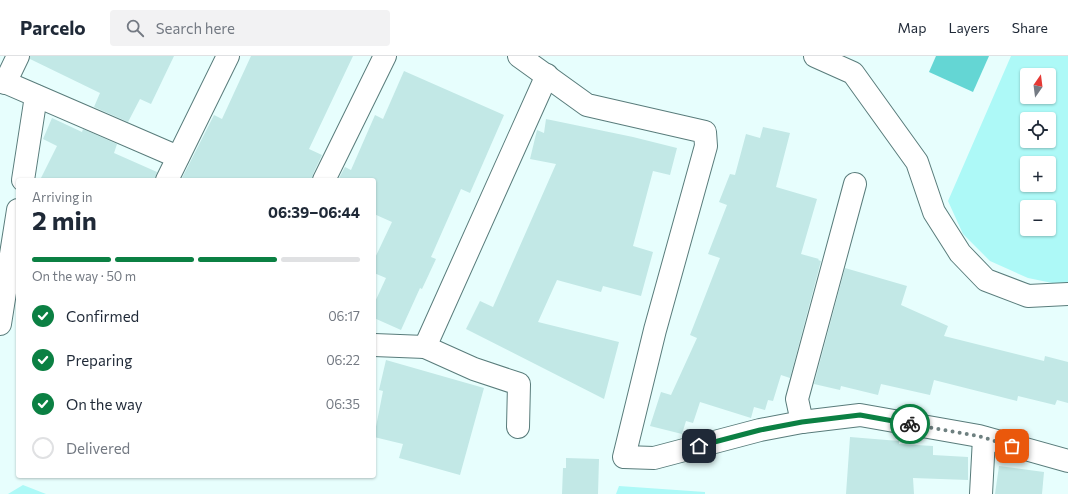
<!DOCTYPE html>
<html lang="en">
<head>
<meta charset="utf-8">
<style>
	body { margin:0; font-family:Commissioner,sans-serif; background:#f2f2f3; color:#1f2937; height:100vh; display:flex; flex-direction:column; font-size:15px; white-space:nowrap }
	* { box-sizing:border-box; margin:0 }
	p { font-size:13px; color:#747a83 }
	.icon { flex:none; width:22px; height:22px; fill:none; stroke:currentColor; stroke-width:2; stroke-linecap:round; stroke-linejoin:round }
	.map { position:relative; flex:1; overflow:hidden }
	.side { position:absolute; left:16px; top:122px; width:360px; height:300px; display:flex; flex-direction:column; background:#fff; border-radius:4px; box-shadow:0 1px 3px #0004 }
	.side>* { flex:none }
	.needle { width:26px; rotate:14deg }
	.controls { position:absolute; left:1020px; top:12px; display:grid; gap:8px }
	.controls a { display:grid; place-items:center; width:36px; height:36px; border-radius:4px; background:#fff; box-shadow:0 1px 3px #0004; font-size:20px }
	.pin { position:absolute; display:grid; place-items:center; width:34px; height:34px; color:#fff; margin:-17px; border-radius:8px; box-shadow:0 2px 6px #0006 }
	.courier { position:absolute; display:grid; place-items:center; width:40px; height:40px; margin:-20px; border:3px solid #0b8043; border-radius:50%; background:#fff; color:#222; box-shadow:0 1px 5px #0007 }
	.head em { font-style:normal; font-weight:700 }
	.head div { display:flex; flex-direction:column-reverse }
	.head { display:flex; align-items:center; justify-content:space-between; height:68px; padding:0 16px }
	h1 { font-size:26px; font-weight:700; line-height:30px }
	.bar { display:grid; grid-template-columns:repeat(4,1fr); gap:6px 4px; align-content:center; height:48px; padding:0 16px }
	.bar i { height:5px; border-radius:3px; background:#e0e1e3 }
	.bar .current { background:#0b8043 }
	.bar p { grid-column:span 4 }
	ol { padding:0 16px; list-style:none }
	li { display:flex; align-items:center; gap:12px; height:44px }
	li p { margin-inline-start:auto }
	li .icon { padding:4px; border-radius:50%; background:#0b8043; color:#fff; stroke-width:4 }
	li:last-child { color:#747a83 }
	li i { width:22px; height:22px; border:2px solid #e0e1e3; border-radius:50% }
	header { display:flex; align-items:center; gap:24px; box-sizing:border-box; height:56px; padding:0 20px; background:#fff; border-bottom:1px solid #e0e1e3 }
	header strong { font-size:19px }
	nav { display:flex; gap:22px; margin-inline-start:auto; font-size:14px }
	.search { width:280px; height:36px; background:#f2f2f3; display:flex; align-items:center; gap:10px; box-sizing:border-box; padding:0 14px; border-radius:4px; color:#747a83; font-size:15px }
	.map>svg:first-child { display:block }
	.green { fill:#adf9f7; fill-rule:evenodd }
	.water { fill:#64d6d4 }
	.building { fill:#c2e8e6 }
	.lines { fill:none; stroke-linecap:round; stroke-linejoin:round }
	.minor-casing { stroke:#597c7b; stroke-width:24 }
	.minor { stroke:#fff; stroke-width:22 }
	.done { stroke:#6e8080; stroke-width:4; stroke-dasharray:0 7.2 }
	.route { stroke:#0b8043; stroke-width:5 }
</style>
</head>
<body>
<header>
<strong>Parcelo</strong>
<div class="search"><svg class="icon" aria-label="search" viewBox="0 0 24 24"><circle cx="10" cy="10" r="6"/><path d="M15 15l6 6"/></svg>Search here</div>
<nav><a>Map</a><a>Layers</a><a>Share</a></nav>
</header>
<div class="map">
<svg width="1068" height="438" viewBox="0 0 1068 438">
	<rect width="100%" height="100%" fill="#e7fefd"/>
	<g class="green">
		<path d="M1011 0H1068V227L1062 229 1028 222 990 205 963 178 948 145ZM1027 19H1049V41H1027ZM1027 63H1049V85H1027ZM1027 107H1049V129H1027ZM1027 151H1049V173H1027Z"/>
		<polygon points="23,429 46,438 8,438"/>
		<polygon points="619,430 705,436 705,438 616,438"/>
	</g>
	<polygon class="water" points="936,0 989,0 973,36 929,16"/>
	<g class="building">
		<polygon points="30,0 174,0 151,48 140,43 128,66 94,51 100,37 30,3"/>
		<polygon points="251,0 353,0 309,93 322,99 313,118 312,124 181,124 214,59 222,63"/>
		<polygon points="404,15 504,59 470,137 461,133 431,201 436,203 422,233 420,232 401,274 374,262 374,248 386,222 374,217 374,204 392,166 374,158 374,124 338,124 345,111 351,114 375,59 383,63"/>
		<polygon points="52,62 82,76 83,73 117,88 114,97 157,116 155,124 40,124 57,90 43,83"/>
		<polygon points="546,63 633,81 677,92 670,119 653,115 633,190 653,196 641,240 603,230 601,236 557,224 538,266 619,286 604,343 466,273 480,245 493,251 556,108 530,103 537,74 544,77"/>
		<polygon points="763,71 790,77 776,131 817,143 801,198 819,203 818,204 821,205 790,322 781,319 773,345 768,344 765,354 754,351 751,362 700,346 693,367 686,365 682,378 650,370 661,336 671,339 697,282 690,279 720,202 708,198 727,149 719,146 730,118 735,119 746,78 760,82"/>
		<polygon points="845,212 907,230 901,249 948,270 944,280 1044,305 1045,300 1068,306 1068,347 1057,344 1055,349 1018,340 1017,345 934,324 930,339 881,328 878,339 841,330 840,334 814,328"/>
		<polygon points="386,304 484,332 460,419 399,402 403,388 374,381 383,335 379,334"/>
		<polygon points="850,381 899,385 899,388 933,390 933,399 968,401 968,424 913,422 914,438 846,438"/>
		<polygon points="566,402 599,403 598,438 562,438 563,412 566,412"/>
		<polygon points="999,410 1044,416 1042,438 995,438"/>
	</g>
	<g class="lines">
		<g class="minor-casing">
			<g id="minor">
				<polyline points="519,0 587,49 705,76 706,90 655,274 624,401 654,402 760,374 802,366 860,359 979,380 1068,405"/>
				<polyline points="815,0 853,17 917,106 934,156 960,197 986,224 1028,240 1068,238"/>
				<polyline points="0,24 178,101"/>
				<polyline points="5,27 18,0"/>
				<polyline points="23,124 36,40"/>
				<polyline points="167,124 228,0"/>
				<polyline points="324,124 385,0"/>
				<polyline points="0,268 18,154"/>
				<polyline points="374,289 425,291 547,19"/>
				<polyline points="425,291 474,313 519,328 518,371"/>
				<polyline points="802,366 797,343 855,128"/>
				<polyline points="981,438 984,382"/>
			</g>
		</g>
		<use href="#minor" class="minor"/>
	</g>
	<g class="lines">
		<polyline class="done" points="910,368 978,380 1012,390"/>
		<polyline class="route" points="699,390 760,374 802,366 860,359 910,368"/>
	</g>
</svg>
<div class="controls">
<a><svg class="needle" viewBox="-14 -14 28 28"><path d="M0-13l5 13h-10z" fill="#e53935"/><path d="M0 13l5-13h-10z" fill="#747a83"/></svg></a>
<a><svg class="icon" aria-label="locate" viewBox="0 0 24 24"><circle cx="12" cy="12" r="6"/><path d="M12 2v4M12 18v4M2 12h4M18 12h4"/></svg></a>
<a>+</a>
<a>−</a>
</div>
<div class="pin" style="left:1012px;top:390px;background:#ea580c"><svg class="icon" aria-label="bag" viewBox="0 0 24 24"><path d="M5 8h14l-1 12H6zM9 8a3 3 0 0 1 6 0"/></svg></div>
<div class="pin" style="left:699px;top:390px;background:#1f2937"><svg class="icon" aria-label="home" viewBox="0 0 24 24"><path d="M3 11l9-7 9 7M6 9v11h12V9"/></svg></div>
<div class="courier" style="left:910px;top:368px"><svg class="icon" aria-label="bike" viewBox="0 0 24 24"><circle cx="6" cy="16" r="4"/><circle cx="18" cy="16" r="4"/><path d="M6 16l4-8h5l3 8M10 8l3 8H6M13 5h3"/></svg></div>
<section class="side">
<div class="head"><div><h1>2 min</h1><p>Arriving in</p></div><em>06:39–06:44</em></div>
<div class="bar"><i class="current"></i><i class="current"></i><i class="current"></i><i></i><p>On the way · 50 m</p></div>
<ol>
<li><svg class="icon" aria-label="check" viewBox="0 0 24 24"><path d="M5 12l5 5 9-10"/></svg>Confirmed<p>06:17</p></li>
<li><svg class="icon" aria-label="check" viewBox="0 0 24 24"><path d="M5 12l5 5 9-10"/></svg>Preparing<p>06:22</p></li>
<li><svg class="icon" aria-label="check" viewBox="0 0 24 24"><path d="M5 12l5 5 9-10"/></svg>On the way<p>06:35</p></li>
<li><i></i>Delivered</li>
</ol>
</section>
</div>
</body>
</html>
